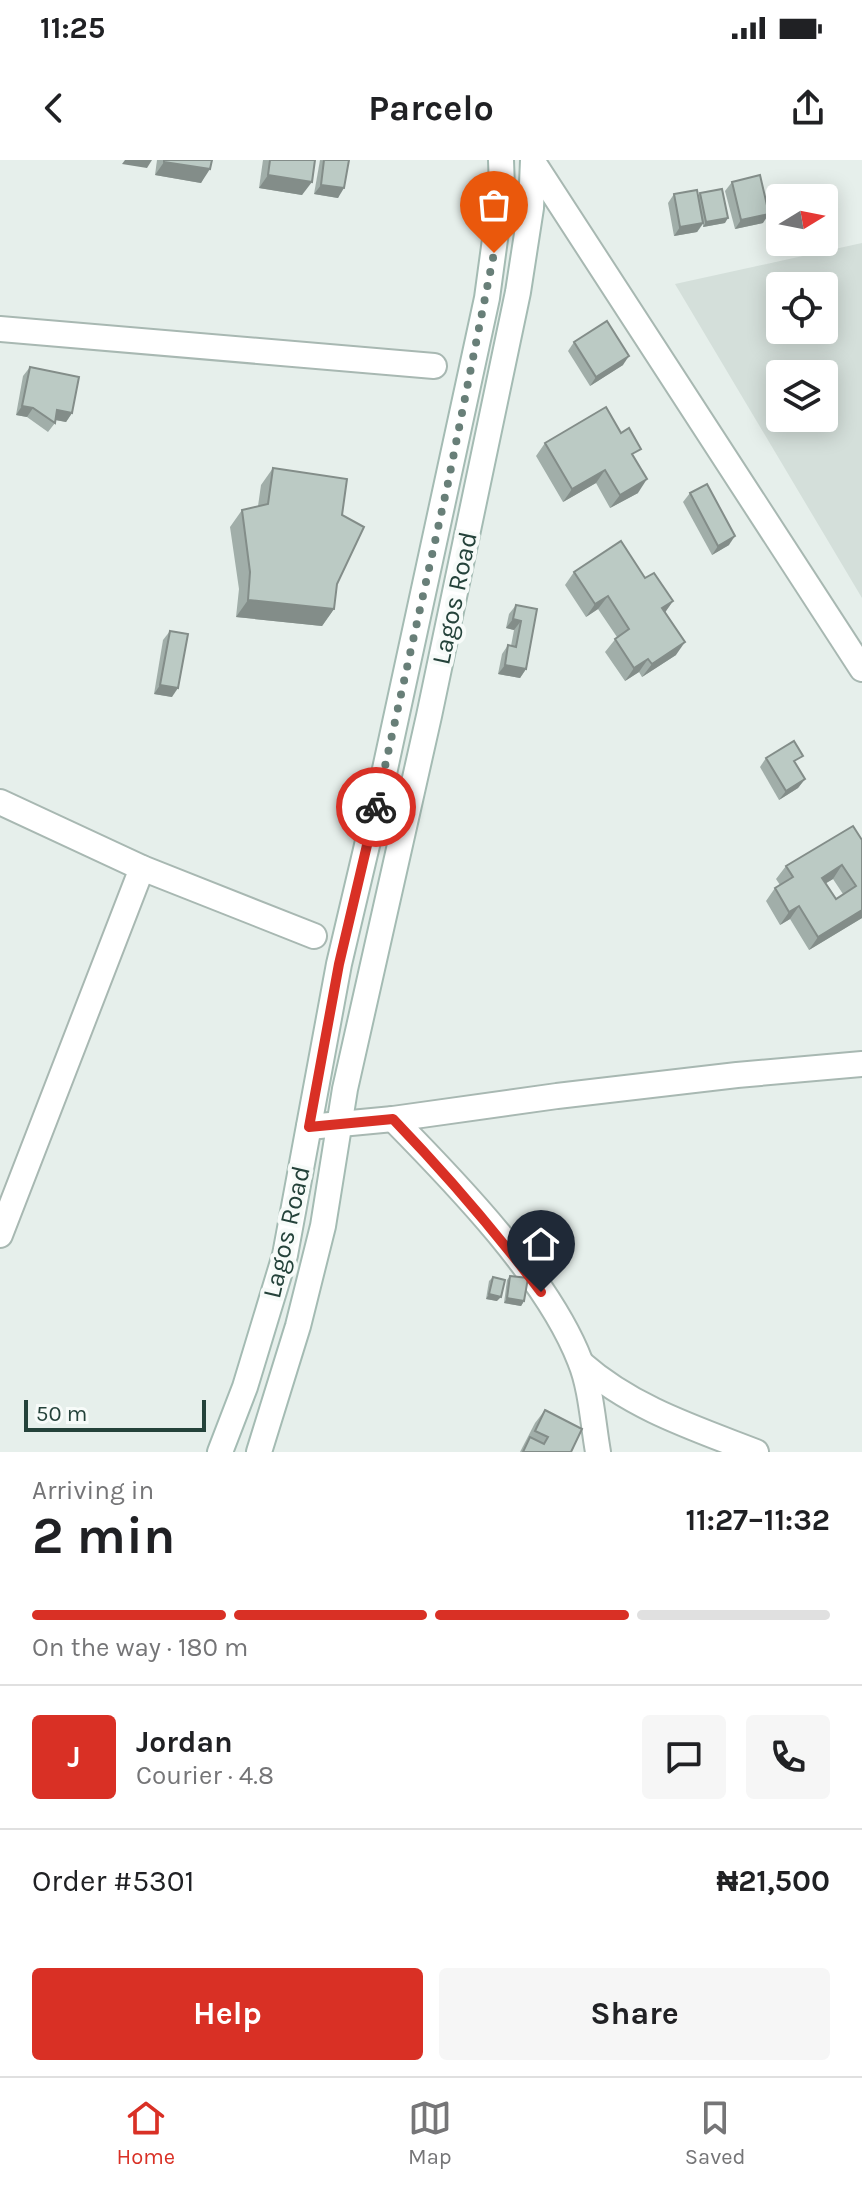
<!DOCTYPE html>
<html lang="en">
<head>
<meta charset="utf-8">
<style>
	body { margin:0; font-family:Karla,sans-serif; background:#f6f6f6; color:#202124; height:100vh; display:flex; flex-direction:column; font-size:30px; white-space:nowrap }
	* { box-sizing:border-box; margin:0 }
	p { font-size:26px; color:#757577 }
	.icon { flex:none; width:44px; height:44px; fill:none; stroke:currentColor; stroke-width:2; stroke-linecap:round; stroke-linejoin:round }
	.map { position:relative; height:1292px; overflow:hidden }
	.panel { display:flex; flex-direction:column; background:#fff; flex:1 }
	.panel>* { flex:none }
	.needle { width:52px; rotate:80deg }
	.fabs { position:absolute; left:766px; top:24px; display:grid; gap:16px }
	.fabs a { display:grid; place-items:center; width:72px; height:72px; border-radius:8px; background:#fff; box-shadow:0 4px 20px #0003; font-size:40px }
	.scale { position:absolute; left:24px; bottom:20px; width:182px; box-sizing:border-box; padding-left:8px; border:4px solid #24423a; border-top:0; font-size:22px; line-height:28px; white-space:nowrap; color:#24423a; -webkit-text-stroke:6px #f7fbf9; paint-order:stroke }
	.pin { position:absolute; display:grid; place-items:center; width:68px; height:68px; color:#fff; margin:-82px -34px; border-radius:50% 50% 50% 0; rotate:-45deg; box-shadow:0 0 8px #0007 }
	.pin .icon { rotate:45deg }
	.courier { position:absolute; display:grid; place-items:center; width:80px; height:80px; margin:-40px; border:6px solid #d93025; border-radius:50%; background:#fff; color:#222; box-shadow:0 2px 10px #0007 }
	.headline em { font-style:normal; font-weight:700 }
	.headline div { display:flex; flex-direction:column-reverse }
	.headline { display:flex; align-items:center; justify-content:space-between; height:136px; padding:0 32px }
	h1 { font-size:52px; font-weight:700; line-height:60px }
	.bar { display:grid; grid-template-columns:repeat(4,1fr); gap:12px 8px; align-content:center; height:96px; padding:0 32px }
	.bar i { height:10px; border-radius:6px; background:#e0e0e0 }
	.bar .on { background:#d93025 }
	.bar p { grid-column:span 4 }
	.line { display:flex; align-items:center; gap:20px; padding:0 32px; border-top:2px solid #e0e0e0 }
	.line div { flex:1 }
	.round { display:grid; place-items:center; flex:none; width:84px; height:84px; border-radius:8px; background:#f6f6f6 }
	.primary-button { display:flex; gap:16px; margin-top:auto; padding:16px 32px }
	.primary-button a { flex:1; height:92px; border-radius:8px; background:#d93025; color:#fff; font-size:32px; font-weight:700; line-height:92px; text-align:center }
	.primary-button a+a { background:#f6f6f6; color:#202124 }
	.status { display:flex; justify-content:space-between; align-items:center; height:56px; padding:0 40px; background:#fff; direction:ltr }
	.status svg { height:22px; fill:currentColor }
	header { display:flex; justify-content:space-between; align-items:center; height:104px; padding:0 32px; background:#fff; font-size:36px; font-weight:700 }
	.tabs { display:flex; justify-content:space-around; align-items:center; height:112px; border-top:2px solid #e0e0e0; background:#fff; font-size:22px; color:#757577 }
	.tabs a { display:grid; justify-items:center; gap:4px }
	.tabs .on { color:#d93025 }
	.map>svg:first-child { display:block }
	.built { fill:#d4dfda; fill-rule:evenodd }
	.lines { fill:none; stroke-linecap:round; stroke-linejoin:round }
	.minor-casing { stroke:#a8b8b2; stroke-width:28 }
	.secondary-casing { stroke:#a4bbb3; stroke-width:28 }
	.minor { stroke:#fff; stroke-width:24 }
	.secondary { stroke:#fff; stroke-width:24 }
	.wall { fill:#a1aea9; fill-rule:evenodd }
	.shaded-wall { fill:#838d89 }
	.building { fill:#bbcac4; stroke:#838d89; stroke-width:2; fill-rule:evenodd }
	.done { stroke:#687f78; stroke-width:8; stroke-dasharray:0 14.4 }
	.route { stroke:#d93025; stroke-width:10 }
	.labels { text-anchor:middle; stroke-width:8; stroke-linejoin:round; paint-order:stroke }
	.street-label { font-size:26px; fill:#24423a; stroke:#f7fbf9 }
</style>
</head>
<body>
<div class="status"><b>11:25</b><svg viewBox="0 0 49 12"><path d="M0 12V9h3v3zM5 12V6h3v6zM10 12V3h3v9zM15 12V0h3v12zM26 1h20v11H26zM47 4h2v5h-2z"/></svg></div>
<header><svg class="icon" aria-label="back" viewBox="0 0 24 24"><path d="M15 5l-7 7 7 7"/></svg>Parcelo<svg class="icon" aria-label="share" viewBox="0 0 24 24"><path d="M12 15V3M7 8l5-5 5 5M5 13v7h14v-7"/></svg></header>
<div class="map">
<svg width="862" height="1292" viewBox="0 0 862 1292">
	<rect width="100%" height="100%" fill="#e6efeb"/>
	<path class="built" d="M862 83V438L675 124ZM780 126H824V170H780ZM780 214H824V258H780Z"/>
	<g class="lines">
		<g class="minor-casing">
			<g id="minor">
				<polyline points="533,2 862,509"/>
				<polyline points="0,169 434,206"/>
				<polyline points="0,642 142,708 314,776"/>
				<path d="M393 959C456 1023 548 1118 580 1201 591 1227 593 1264 598 1292"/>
				<polyline points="309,967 393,959 557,936 737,915 862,904"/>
				<polyline points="0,1075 142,708"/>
				<path d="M582 1204C632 1248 694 1268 756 1292"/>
			</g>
		</g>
		<g class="secondary-casing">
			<g id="secondary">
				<polyline points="220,1292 245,1227 285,1095 339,804 385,609 487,138 502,28 501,0"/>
				<polyline points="259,1292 298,1166 323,1066 345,929 429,556 518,132 531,48 533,0"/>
			</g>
		</g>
		<use href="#minor" class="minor"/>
		<use href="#secondary" class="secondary"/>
	</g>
	<g class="wall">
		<polygon points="157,0 212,0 201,23 155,15"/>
		<polygon points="263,0 315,0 302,35 259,28"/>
		<polygon points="320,0 349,0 338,38 314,34"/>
		<polygon points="732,22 763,63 735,69 725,31"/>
		<polygon points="700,33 725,63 703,67 703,64 697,72 674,76 668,43 674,34 698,36"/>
		<polygon points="574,182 623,205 590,226 568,191"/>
		<polygon points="30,207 72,253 66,262 55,260 55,263 48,272 27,257 16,255 23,216"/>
		<polygon points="545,283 634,298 638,333 610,348 596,323 563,342 536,296"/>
		<polygon points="273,308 342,355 334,449 322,466 236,457 239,429 230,367 242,350 258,346 261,325"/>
		<polygon points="690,333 729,385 712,395 683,342"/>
		<polygon points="574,412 645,418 673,441 665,452 676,495 642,517 639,512 625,521 605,492 617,477 598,449 586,457 565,425"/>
		<polygon points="516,445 537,449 526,509 520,518 498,514 502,494 508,485 511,486 514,470 506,468 509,454"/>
		<polygon points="170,471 172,537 154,534 163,480"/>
		<polygon points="766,598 796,605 805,619 798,628 779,640 760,607"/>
		<path d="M862 680V758L809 790 790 759 780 765 766 741 775 728 780 725 776 719 786 706ZM833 719 843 734 836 739 826 723Z"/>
		<polygon points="510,1116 524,1141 521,1146 504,1143 507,1120"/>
		<polygon points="493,1117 497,1141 486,1139 489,1121"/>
		<polygon points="545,1250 571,1292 520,1292 535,1263"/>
	</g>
	<g class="shaded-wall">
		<polygon points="125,0 152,0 147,8 122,4"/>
		<polygon points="164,2 210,9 201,23 155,15"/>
		<polygon points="268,15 312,22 302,35 259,28"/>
		<polygon points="321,25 344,28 338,38 314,34"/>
		<polygon points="769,54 763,63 735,69 741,60"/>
		<polygon points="728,58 725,63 703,67 706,62"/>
		<polygon points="703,63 697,72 674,76 680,67"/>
		<polygon points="629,196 623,205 590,226 596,217"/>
		<polygon points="22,246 33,248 27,257 16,255"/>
		<polygon points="57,250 72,253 66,262 51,259"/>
		<polygon points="605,310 596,323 563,342 572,329"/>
		<polygon points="647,319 638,333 610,348 620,335"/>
		<polygon points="735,376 729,385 712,395 718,386"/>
		<polygon points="608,436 598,449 586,457 595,444"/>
		<polygon points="248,440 334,449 322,466 236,457"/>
		<polygon points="673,441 664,454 662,448"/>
		<polygon points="513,459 521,461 514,470 506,468"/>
		<polygon points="685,482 676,495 642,517 652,504"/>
		<polygon points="648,499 639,512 625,521 634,508"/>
		<polygon points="505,505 526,509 520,518 498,514"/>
		<polygon points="160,525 178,528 172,537 154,534"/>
		<polygon points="805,619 798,628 779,640 786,631"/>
		<polygon points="842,705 833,719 813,731 822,718"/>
		<polygon points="799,746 790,759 780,765 789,752"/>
		<polygon points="862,750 862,758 809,790 818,777"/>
		<polygon points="489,1134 501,1137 497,1141 486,1139"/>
		<polygon points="507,1138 524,1141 521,1146 504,1143"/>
	</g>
	<g class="building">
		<polygon points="164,0 212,0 210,9 164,2"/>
		<polygon points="270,0 315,0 312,22 268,15"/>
		<polygon points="324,0 349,0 344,28 321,25"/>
		<polygon points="760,15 769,54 741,60 732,22"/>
		<polygon points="722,29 728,58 706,62 700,33"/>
		<polygon points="697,30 703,63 680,67 674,34"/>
		<polygon points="607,161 629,196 596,217 574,182"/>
		<polygon points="30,207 79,217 72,253 57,250 55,263 33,248 22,246"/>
		<polygon points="606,247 621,273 629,268 641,289 632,294 647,319 620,335 605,310 572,329 545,283"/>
		<polygon points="273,308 347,319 342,355 364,367 337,424 334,449 248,440 250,412 242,350 268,344"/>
		<polygon points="707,324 735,376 718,386 690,333"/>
		<polygon points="621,381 645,418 654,413 673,441 662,448 685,482 652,504 648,499 634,508 615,479 629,469 608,436 595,444 574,412"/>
		<polygon points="516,445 537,449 526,509 505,505 508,485 516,487 521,461 513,459"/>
		<polygon points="170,471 188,474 178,528 160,525"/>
		<polygon points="794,581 803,596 794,601 805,619 786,631 766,598"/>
		<path d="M853 666 862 680V750L818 777 799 746 789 752 775 728 793 717 786 706ZM842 705 856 726 836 739 822 718Z"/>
		<polygon points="510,1116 528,1118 524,1141 507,1138"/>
		<polygon points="493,1117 505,1120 501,1137 489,1134"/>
		<polygon points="545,1250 582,1269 571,1292 523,1292 530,1277 544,1284 548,1277 535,1271"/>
	</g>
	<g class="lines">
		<polyline class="done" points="376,647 448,323 494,93"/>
		<path class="route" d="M376 647 339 804 309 967 393 959C446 1014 495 1071 541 1132"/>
	</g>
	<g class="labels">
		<g class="street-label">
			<text transform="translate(454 438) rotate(-78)" y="9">Lagos Road</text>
			<text transform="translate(286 1072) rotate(-77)" y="9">Lagos Road</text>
		</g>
	</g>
</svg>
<div class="fabs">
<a><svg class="needle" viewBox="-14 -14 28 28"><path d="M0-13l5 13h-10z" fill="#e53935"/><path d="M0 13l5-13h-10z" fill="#757577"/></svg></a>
<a><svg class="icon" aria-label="locate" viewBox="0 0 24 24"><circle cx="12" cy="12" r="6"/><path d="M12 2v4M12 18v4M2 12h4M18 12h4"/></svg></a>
<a><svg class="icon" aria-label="layers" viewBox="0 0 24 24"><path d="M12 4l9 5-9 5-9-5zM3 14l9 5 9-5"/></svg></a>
</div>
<div class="scale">50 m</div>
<div class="pin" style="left:494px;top:93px;background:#ea580c"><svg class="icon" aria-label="bag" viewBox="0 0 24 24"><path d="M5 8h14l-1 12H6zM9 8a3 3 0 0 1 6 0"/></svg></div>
<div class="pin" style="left:541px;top:1132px;background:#1f2937"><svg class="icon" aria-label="home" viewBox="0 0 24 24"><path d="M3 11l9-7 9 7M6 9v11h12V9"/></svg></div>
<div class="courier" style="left:376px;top:647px"><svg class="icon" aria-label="bike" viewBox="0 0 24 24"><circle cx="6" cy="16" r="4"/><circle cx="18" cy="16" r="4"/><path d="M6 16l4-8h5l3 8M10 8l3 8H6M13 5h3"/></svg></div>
</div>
<section class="panel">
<div class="headline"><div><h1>2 min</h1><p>Arriving in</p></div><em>11:27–11:32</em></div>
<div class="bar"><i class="on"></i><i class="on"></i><i class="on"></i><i></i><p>On the way · 180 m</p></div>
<div class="line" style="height:144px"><b class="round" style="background:#d93025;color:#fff">J</b><div><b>Jordan</b><p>Courier · 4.8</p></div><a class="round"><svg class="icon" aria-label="chat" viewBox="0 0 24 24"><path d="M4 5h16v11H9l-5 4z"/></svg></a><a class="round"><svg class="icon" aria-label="phone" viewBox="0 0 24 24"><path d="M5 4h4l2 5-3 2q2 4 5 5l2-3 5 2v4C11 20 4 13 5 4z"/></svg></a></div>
<div class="line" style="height:104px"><div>Order #5301</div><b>₦21,500</b></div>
<div class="primary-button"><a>Help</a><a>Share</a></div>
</section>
<nav class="tabs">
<a class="on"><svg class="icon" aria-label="home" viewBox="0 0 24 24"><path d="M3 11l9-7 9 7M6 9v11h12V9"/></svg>Home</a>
<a><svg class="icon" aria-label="map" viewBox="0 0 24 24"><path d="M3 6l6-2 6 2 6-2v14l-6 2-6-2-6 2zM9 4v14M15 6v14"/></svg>Map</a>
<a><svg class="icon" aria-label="saved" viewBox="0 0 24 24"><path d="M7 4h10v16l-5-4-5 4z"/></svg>Saved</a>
</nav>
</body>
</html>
